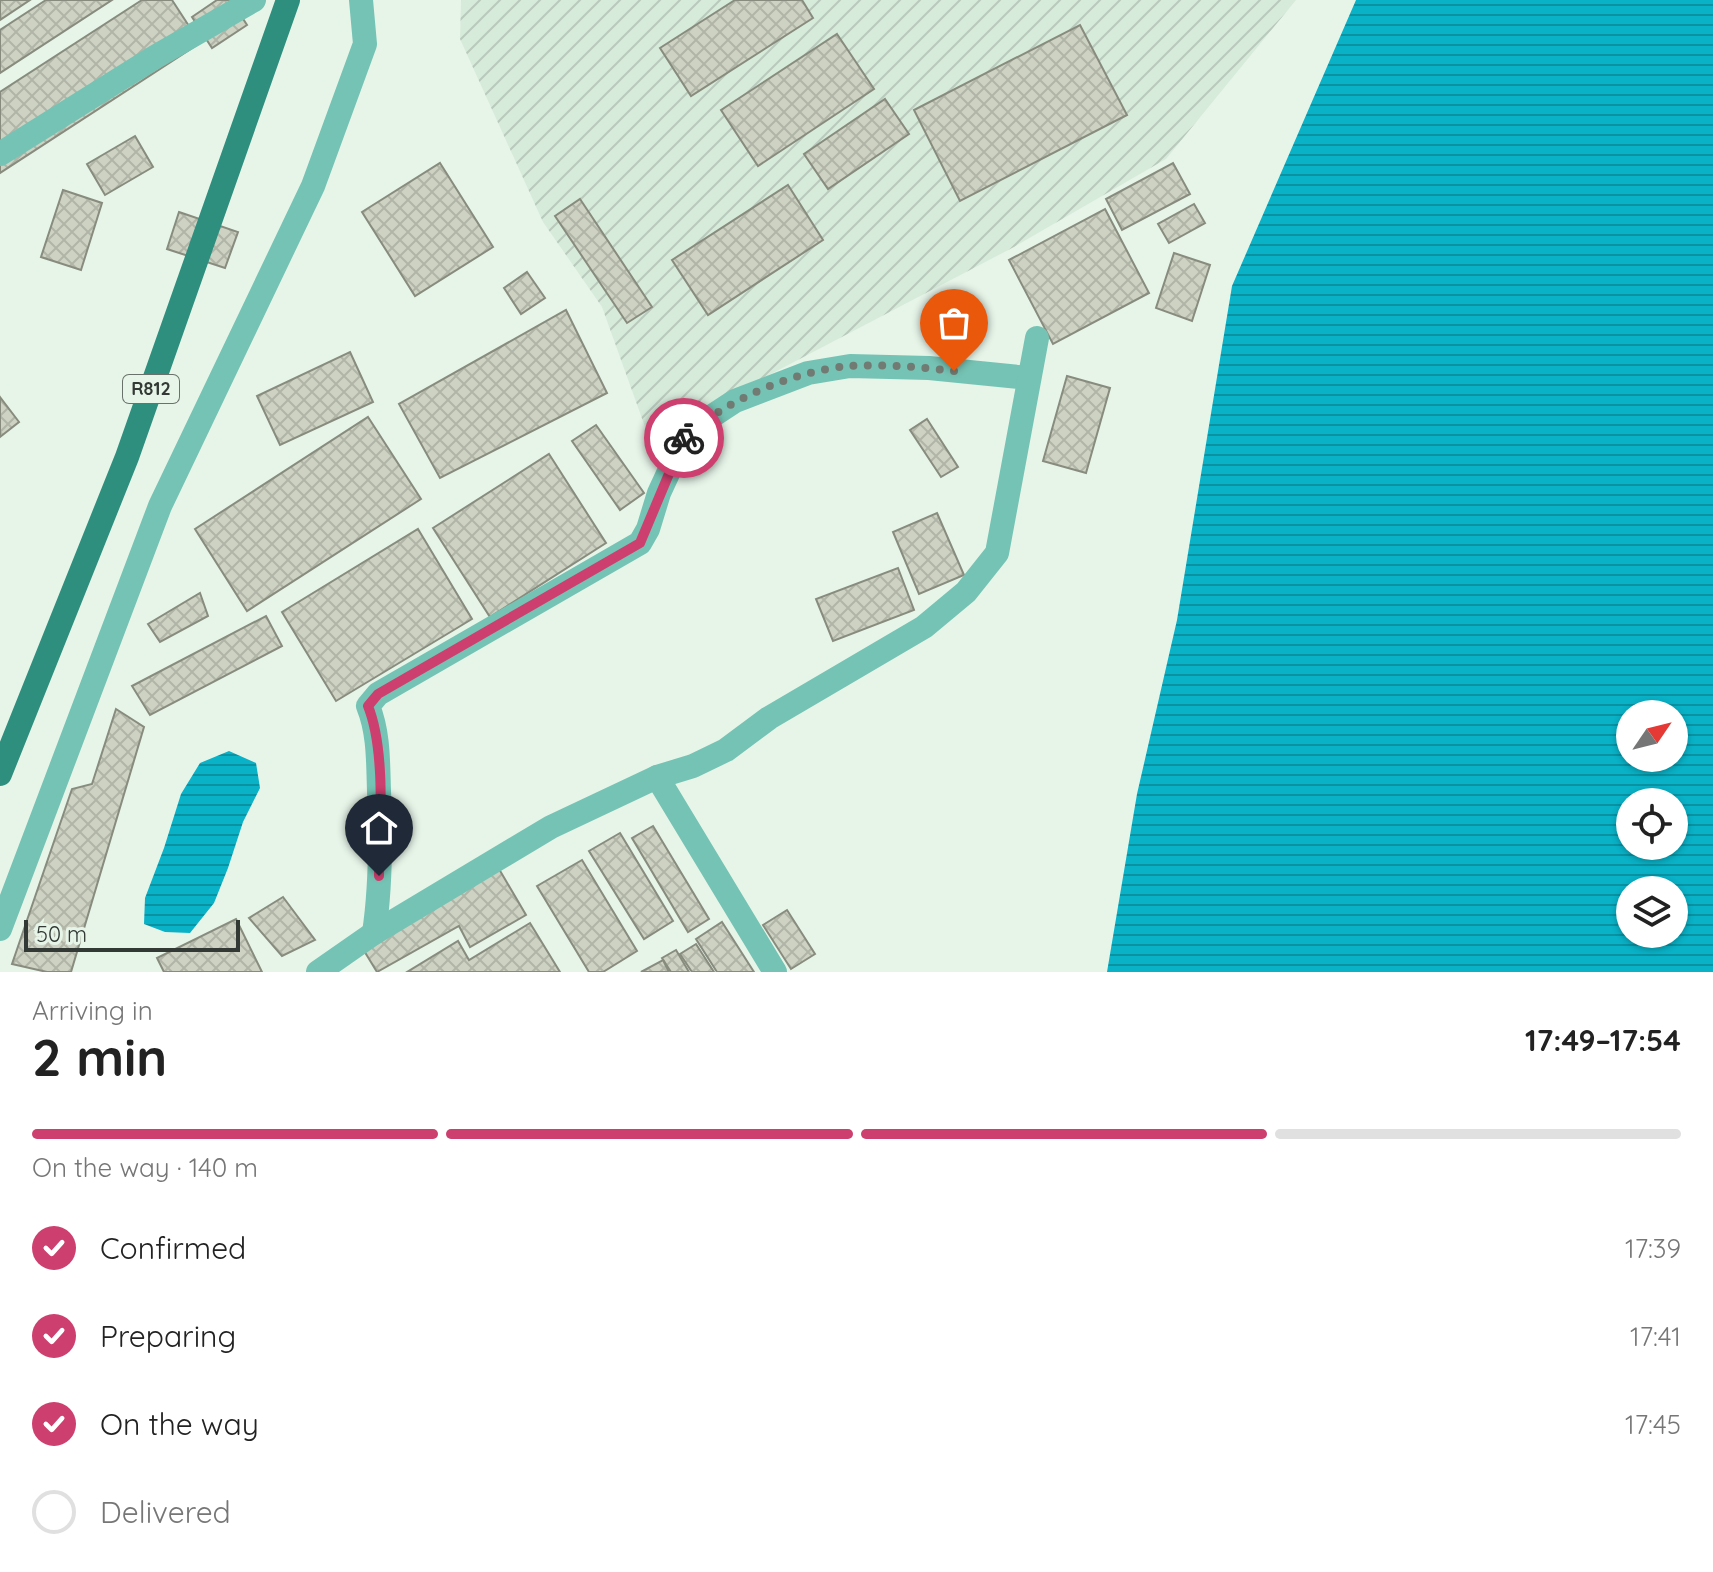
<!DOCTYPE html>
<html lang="en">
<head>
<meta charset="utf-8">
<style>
	body { margin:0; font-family:Quicksand,sans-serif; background:#f2f2f2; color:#222; height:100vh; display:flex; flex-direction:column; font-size:30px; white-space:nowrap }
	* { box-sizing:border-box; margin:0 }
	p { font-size:26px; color:#767676 }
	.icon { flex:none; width:44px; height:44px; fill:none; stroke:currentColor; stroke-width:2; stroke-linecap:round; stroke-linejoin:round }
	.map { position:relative; height:972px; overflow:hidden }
	.drawer { display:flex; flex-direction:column; background:#fff; flex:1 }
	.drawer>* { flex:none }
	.needle { width:52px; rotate:55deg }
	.fabs { position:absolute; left:1616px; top:700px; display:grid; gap:16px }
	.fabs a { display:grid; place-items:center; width:72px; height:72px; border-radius:50%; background:#fff; box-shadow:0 2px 6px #0004; font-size:40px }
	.scale { position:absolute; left:24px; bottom:20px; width:216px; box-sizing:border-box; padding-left:8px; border:4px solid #333934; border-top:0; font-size:22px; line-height:28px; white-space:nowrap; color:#333934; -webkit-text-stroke:6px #e7f5e9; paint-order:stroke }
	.pin { position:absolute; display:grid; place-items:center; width:68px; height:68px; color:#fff; margin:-82px -34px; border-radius:50% 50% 50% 0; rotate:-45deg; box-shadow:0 0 8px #0007 }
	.pin .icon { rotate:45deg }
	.courier { position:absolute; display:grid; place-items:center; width:80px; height:80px; margin:-40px; border:6px solid #cd3f6e; border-radius:50%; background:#fff; color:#222; box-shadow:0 2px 10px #0007 }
	.overview em { font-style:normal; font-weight:700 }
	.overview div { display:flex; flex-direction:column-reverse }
	.overview { display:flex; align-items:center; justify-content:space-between; height:136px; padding:0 32px }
	h1 { font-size:52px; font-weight:700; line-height:60px }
	.bar { display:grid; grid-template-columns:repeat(4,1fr); gap:12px 8px; align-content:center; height:96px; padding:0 32px }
	.bar i { height:10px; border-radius:6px; background:#e0e0e0 }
	.bar .current { background:#cd3f6e }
	.bar p { grid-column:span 4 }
	ol { padding:0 32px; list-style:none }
	li { display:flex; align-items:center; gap:24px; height:88px }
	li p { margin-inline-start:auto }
	li .icon { padding:8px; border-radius:50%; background:#cd3f6e; color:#fff; stroke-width:4 }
	li:last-child { color:#767676 }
	li i { width:44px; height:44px; border:4px solid #e0e0e0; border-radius:50% }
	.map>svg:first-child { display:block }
	.industrial { fill:url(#industrial-furrows); fill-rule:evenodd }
	.water { fill:url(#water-rules); fill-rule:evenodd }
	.building { fill:url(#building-cross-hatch); stroke:#888c7e; stroke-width:2 }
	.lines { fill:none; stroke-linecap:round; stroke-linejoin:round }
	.minor { stroke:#75c3b4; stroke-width:24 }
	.major { stroke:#2e8f7f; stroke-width:24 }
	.done { stroke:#727b73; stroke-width:8; stroke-dasharray:0 14.4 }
	.route { stroke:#cd3f6e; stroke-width:10 }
	.labels { text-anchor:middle; stroke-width:6; stroke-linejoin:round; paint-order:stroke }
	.shield { fill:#e7f5e9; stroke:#69716a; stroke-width:2 }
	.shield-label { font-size:18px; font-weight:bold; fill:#333934 }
</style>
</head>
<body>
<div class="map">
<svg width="1713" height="972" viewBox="0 0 1713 972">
	<defs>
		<pattern id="industrial-furrows" width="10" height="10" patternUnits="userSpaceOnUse" patternTransform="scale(2)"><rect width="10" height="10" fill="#d7ebdb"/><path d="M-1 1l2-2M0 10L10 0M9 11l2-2" fill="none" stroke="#b9cabd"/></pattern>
		<pattern id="water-rules" width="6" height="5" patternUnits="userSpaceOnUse" patternTransform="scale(2)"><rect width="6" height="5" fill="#09b2c7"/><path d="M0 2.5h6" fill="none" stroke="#0a92a2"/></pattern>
		<pattern id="building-cross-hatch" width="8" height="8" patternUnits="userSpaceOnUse" patternTransform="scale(2)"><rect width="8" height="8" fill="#cdd2c3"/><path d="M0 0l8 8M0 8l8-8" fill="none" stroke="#b0b5a8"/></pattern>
	</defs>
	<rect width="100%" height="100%" fill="#e7f5e9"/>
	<path class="industrial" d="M461 0H735L660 48 691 96 813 18 802 0H1296L1166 159 1014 247 649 438 602 307 543 222 460 39ZM837 34 874 89 722 111ZM885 99 909 134 828 189 804 155ZM788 186 823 240 708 315 672 261ZM580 200 652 306 627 323 555 217Z"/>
	<g class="water">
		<path d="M1356 0H1713V972H1107L1137 794 1177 620 1232 286ZM1630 714H1674V758H1630ZM1630 802H1674V846H1630ZM1630 890H1674V934H1630Z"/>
		<polygon points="229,751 256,763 260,788 243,822 228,868 214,903 190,933 165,932 144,924 145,898 164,848 181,794 200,763"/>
	</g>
	<g class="building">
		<polygon points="0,0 30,0 0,20"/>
		<polygon points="46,0 112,0 0,73 0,30"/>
		<polygon points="142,0 172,0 200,43 0,173 0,92"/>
		<polygon points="217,0 231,0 247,25 212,48 192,17"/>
		<polygon points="735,0 802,0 813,18 691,96 660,48"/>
		<polygon points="1080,25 1127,115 960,201 914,110"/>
		<polygon points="837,34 874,89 758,166 721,110"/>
		<polygon points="885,99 909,134 828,189 804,154"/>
		<polygon points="135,136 153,167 105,195 87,164"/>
		<polygon points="440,163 493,247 415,296 362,212"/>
		<polygon points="1173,163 1190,194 1122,230 1106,199"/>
		<polygon points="788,185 823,240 708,315 672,260"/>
		<polygon points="63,190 102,203 81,270 41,257"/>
		<polygon points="580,199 652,307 627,323 555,216"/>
		<polygon points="1194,204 1205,223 1169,243 1158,224"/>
		<polygon points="1105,209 1149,293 1053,344 1009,260"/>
		<polygon points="179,212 238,232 225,268 167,249"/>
		<polygon points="1174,253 1210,265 1192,321 1156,308"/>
		<polygon points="527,272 545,298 521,314 504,288"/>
		<polygon points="566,310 607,393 440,478 399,404"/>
		<polygon points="350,352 373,402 280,445 257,396"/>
		<polygon points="1067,376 1110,388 1086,473 1043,461"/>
		<polygon points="0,397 19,422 0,437"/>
		<polygon points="368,417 421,499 247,611 195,529"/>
		<polygon points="927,419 958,467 941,477 910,430"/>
		<polygon points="596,425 644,493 620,510 572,441"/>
		<polygon points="549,454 606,543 490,617 433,528"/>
		<polygon points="937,513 964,575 919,594 893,532"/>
		<polygon points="418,529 472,619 336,701 282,612"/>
		<polygon points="898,568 914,610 833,641 816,599"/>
		<polygon points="200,593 208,616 160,642 148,624"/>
		<polygon points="266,616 282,646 150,715 132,686"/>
		<polygon points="116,709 144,727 71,972 47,972 12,964 72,789 92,784"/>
		<polygon points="653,826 709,919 688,932 632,838"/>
		<polygon points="620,833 673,921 644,939 589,851"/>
		<polygon points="582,860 637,951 603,972 589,972 537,886"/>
		<polygon points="499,869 526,915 470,947 459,926 377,972 363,949"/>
		<polygon points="283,897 315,940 282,956 249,918"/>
		<polygon points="787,910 815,954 791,969 763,925"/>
		<polygon points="236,919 262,972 164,972 157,958"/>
		<polygon points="722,922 754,972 717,972 696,939"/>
		<polygon points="530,923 560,972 407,972 458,941 469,960"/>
		<polygon points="696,944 714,972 692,972 680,954"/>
		<polygon points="676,950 689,972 671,972 662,958"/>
		<polygon points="663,960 669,972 641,972"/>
	</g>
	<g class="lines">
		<g class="minor">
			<polyline points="0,154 155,57 254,0"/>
			<polyline points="657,777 775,972"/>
			<polyline points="0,929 160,506 313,186 365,44 361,0"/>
			<path d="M374 933C381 886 381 839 379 791 378 763 379 733 368 706L378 694 640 543 648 529 659 493 684 439 697 426 735 401 808 373 850 366 929 368 1029 378"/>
			<polyline points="318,972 374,933 551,827 657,777 693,766 726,750 769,718 924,627 966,592 997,553 1037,338"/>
		</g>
		<polyline class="major" points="0,774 127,457 288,0"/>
	</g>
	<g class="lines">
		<path class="done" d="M684 438C723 401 796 370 850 366 884 364 920 367 954 371"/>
		<path class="route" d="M379 876C380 827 386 751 368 706L378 694 640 543 684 438"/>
	</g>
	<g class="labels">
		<rect class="shield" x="123" y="375" width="56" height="28" rx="6"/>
		<g class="shield-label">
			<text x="151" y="395">R812</text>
		</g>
	</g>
</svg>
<div class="fabs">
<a><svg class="needle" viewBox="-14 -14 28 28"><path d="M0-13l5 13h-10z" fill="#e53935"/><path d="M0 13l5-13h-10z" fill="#767676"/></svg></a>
<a><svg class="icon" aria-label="locate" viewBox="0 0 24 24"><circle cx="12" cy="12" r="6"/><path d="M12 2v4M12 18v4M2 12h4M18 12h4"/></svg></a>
<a><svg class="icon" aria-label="layers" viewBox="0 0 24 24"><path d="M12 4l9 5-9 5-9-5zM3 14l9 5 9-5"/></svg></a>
</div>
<div class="scale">50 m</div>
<div class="pin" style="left:954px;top:371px;background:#ea580c"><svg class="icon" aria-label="bag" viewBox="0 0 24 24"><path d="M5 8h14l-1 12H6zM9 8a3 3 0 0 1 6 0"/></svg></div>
<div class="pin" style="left:379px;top:876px;background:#1f2937"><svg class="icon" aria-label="home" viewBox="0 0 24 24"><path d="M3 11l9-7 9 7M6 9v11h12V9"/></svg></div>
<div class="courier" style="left:684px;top:438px"><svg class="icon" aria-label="bike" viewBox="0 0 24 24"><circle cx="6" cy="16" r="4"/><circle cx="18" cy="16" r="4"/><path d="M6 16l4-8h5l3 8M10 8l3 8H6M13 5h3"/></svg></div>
</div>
<section class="drawer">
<div class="overview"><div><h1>2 min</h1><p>Arriving in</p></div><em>17:49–17:54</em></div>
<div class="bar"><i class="current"></i><i class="current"></i><i class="current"></i><i></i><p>On the way · 140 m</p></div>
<ol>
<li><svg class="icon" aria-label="check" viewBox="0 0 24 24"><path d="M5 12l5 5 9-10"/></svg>Confirmed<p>17:39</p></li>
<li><svg class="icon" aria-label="check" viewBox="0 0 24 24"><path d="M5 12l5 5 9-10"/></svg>Preparing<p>17:41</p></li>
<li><svg class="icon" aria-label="check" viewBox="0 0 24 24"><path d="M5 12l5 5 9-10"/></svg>On the way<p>17:45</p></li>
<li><i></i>Delivered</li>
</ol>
</section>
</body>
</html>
